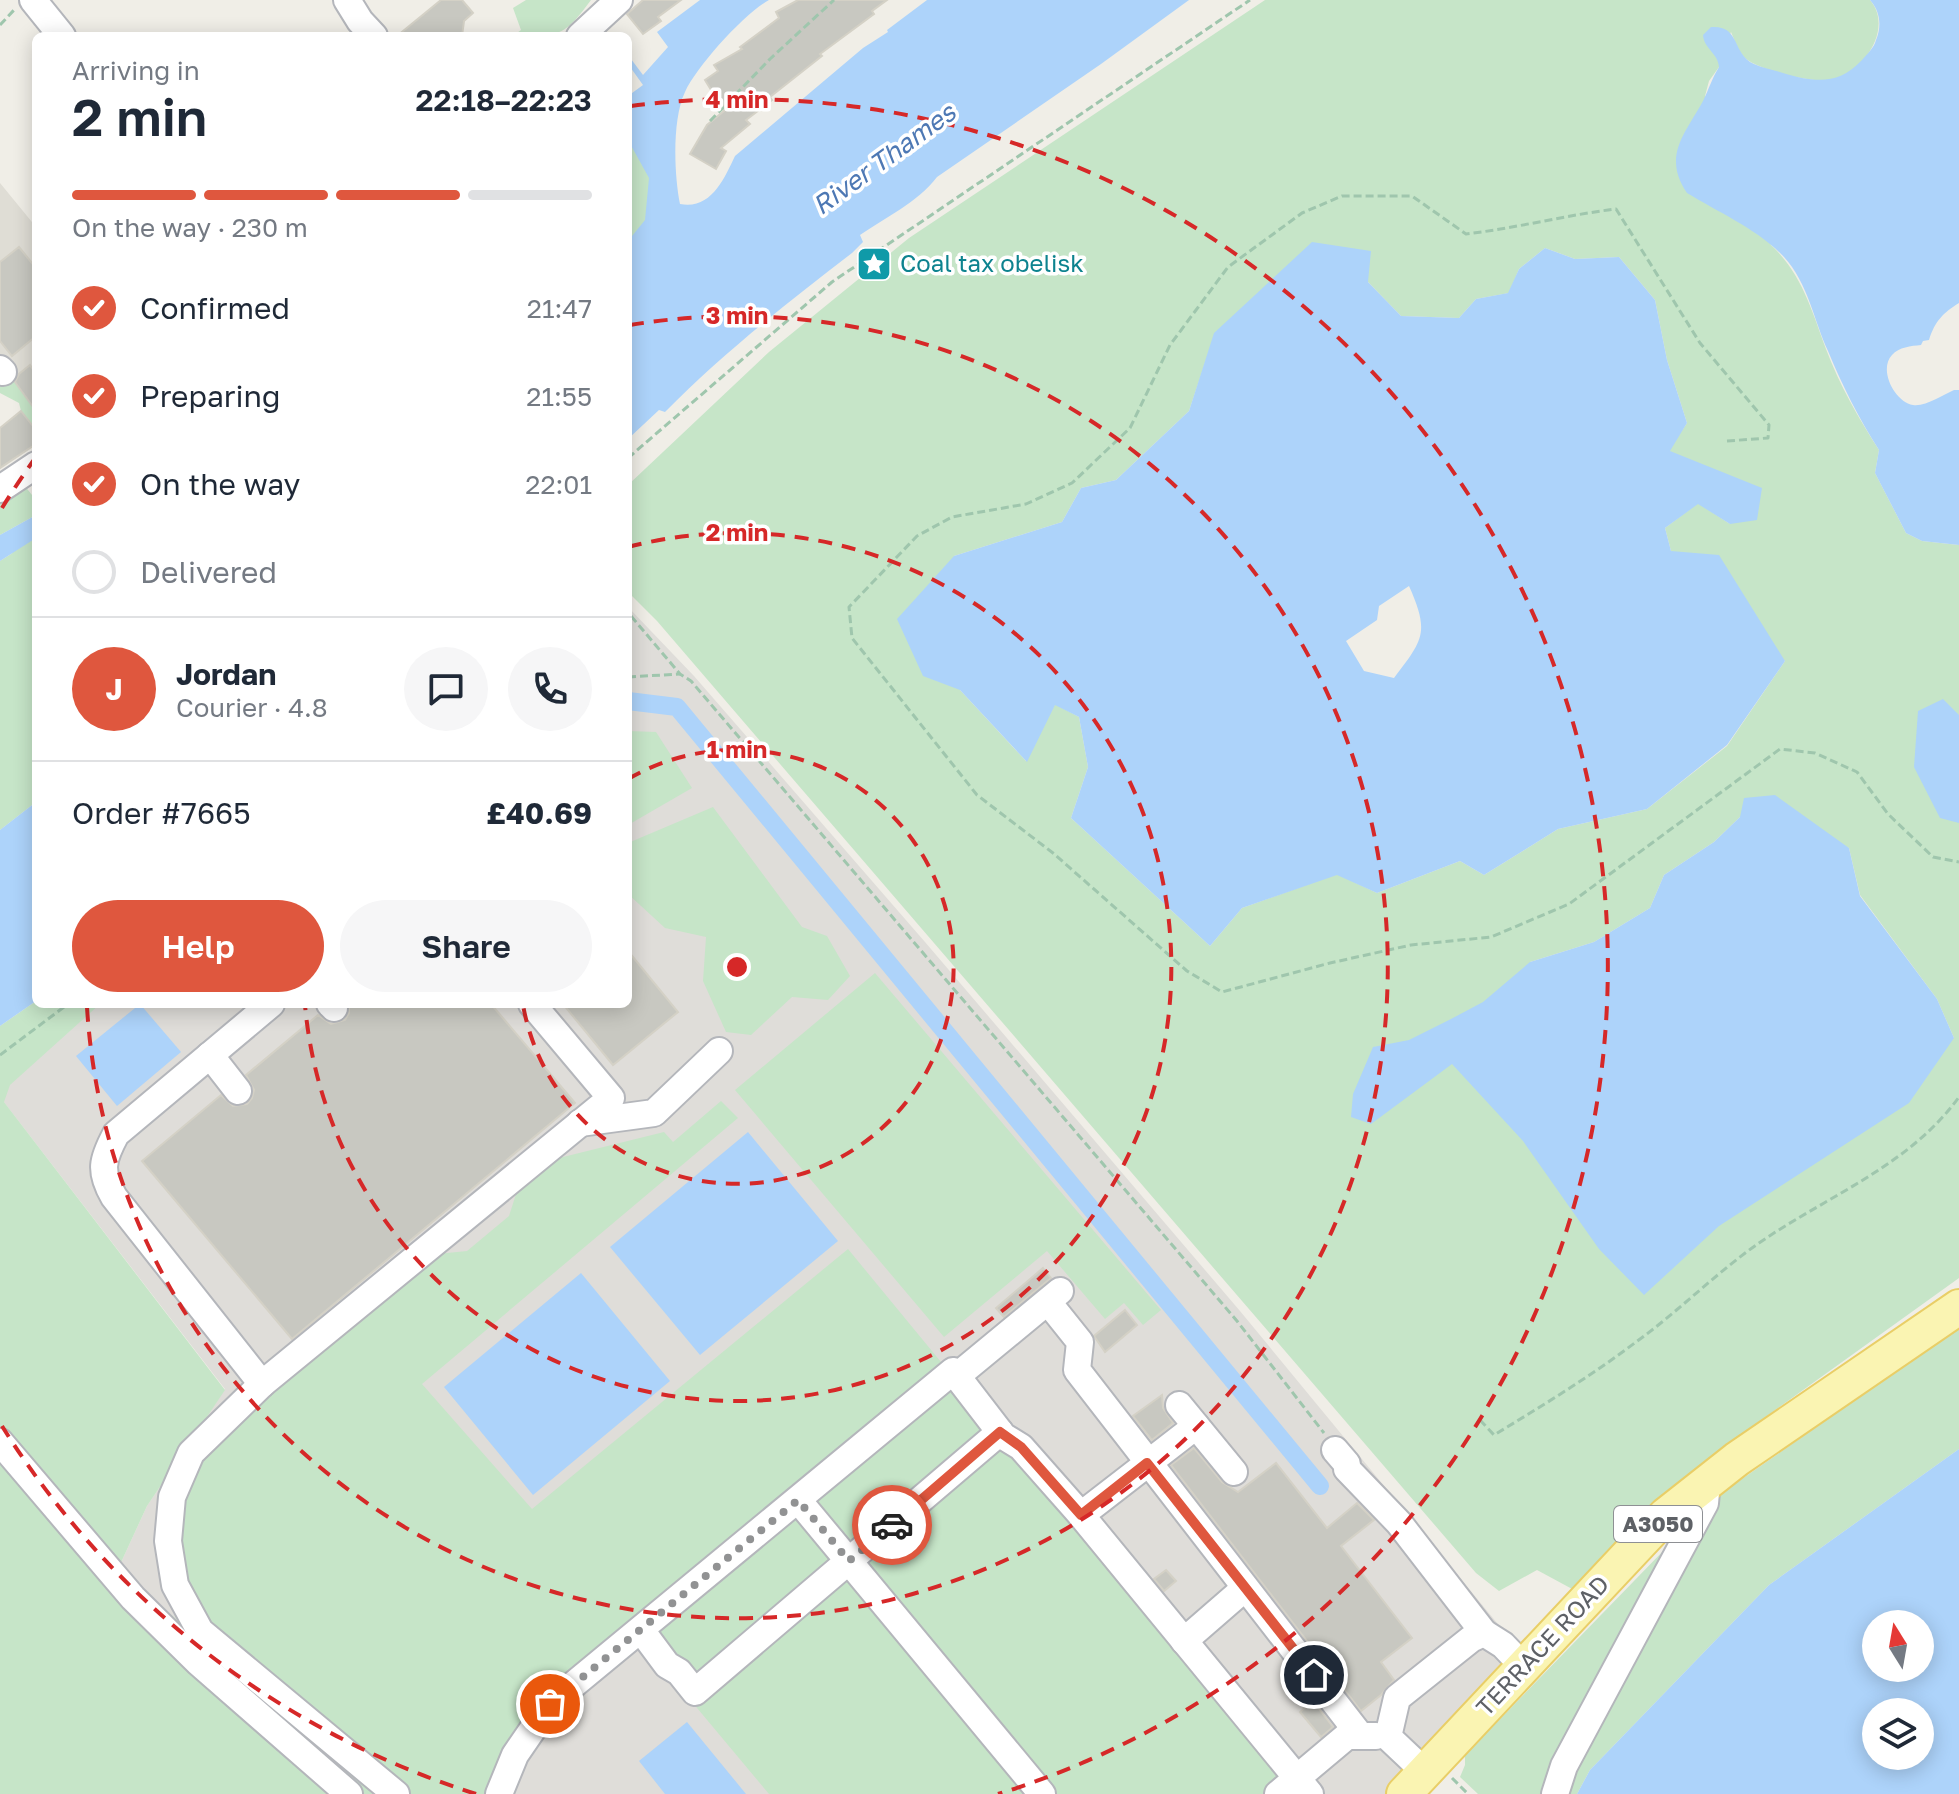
<!DOCTYPE html>
<html lang="en">
<head>
<meta charset="utf-8">
<style>
	body { margin:0; font-family:"Golos Text",sans-serif; background:#f6f6f7; color:#1f2937; height:100vh; display:flex; flex-direction:column; font-size:30px; white-space:nowrap }
	* { box-sizing:border-box; margin:0 }
	p { font-size:26px; color:#747a83 }
	.icon { flex:none; width:44px; height:44px; fill:none; stroke:currentColor; stroke-width:2; stroke-linecap:round; stroke-linejoin:round }
	.map { position:relative; flex:1; overflow:hidden }
	.panel { position:absolute; left:32px; top:32px; width:600px; height:976px; display:flex; flex-direction:column; background:#fff; border-radius:12px; box-shadow:0 4px 20px #0003 }
	.panel>* { flex:none }
	.needle { width:52px; rotate:349deg }
	.controls { position:absolute; left:1862px; top:1610px; display:grid; gap:16px }
	.controls a { display:grid; place-items:center; width:72px; height:72px; border-radius:50%; background:#fff; box-shadow:0 4px 20px #0003; font-size:40px }
	.pin { position:absolute; display:grid; place-items:center; width:68px; height:68px; color:#fff; margin:-34px; border:4px solid #fff; border-radius:50%; box-shadow:0 2px 8px #0007 }
	.courier { position:absolute; display:grid; place-items:center; width:80px; height:80px; margin:-40px; border:6px solid #df573e; border-radius:50%; background:#fff; color:#222; box-shadow:0 2px 10px #0007 }
	.summary em { font-style:normal; font-weight:600 }
	.summary div { display:flex; flex-direction:column-reverse }
	.summary { display:flex; align-items:center; justify-content:space-between; height:136px; padding:0 40px }
	h1 { font-size:52px; font-weight:600; line-height:60px }
	.bar { display:grid; grid-template-columns:repeat(4,1fr); gap:12px 8px; align-content:center; height:96px; padding:0 40px }
	.bar i { height:10px; border-radius:6px; background:#e0e1e3 }
	.bar .active { background:#df573e }
	.bar p { grid-column:span 4 }
	.line { display:flex; align-items:center; gap:20px; padding:0 40px; border-top:2px solid #e0e1e3 }
	.line div { flex:1 }
	.round { display:grid; place-items:center; flex:none; width:84px; height:84px; border-radius:42px; background:#f6f6f7 }
	ol { padding:0 40px; list-style:none }
	li { display:flex; align-items:center; gap:24px; height:88px }
	li p { margin-inline-start:auto }
	li .icon { padding:8px; border-radius:50%; background:#df573e; color:#fff; stroke-width:4 }
	li:last-child { color:#747a83 }
	li i { width:44px; height:44px; border:4px solid #e0e1e3; border-radius:50% }
	.primary-button { display:flex; gap:16px; margin-top:auto; padding:16px 40px }
	.primary-button a { flex:1; height:92px; border-radius:48px; background:#df573e; color:#fff; font-size:32px; font-weight:600; line-height:92px; text-align:center }
	.primary-button a+a { background:#f6f6f7; color:#1f2937 }
	.map>svg:first-child { display:block }
	.industrial { fill:#dfddd9 }
	.education { fill:#dfddd5 }
	.green { fill:#c6e5c8; fill-rule:evenodd }
	.water { fill:#add3fa; fill-rule:evenodd }
	.lines { fill:none; stroke-linecap:round; stroke-linejoin:round }
	.canal { stroke:#add3fa; stroke-width:18 }
	.building { fill:#c8c8c1; stroke:#d4d1c6; stroke-width:2 }
	.minor-casing { stroke:#b4b6bb; stroke-width:30 }
	.major-casing { stroke:#e9ce67; stroke-width:38 }
	.path { stroke:#9fc6ad; stroke-width:3; stroke-dasharray:8 4; stroke-linecap:butt }
	.minor { stroke:#fff; stroke-width:26 }
	.major { stroke:#faf4b2; stroke-width:34 }
	.done { stroke:#919293; stroke-width:8; stroke-dasharray:0 14.4 }
	.route { stroke:#df573e; stroke-width:10 }
	.ring { fill:none; stroke:#d62828; stroke-width:4; stroke-dasharray:14 10 }
	.labels { text-anchor:middle; stroke-width:7; stroke-linejoin:round; paint-order:stroke }
	.shield { fill:#fff; stroke:#8e9094; stroke-width:2 }
	.shield-label { font-size:22px; font-weight:bold; fill:#5e6166 }
	.culture-label { font-size:24px; fill:#0d838f; stroke:#fff; text-anchor:start }
	.street-label { font-size:24px; fill:#5e6166; stroke:#fff }
	.water-label { font-size:26px; font-style:italic; fill:#4d78b4; stroke:#fff }
	.centre { fill:#d62828; stroke:#fff; stroke-width:4 }
	.ring-label { font-size:24px; text-anchor:middle; font-weight:bold; fill:#d62828; stroke:#fff; stroke-width:7; stroke-linejoin:round; paint-order:stroke }
</style>
</head>
<body>
<div class="map">
<svg width="1959" height="1794" viewBox="0 0 1959 1794">
	<rect width="100%" height="100%" fill="#f0eee7"/>
	<polygon class="industrial" points="628,607 694,676 925,942 1240,1311 1516,1646 1387,1794 380,1794 118,1569 147,1506 225,1389 0,1097 0,1078 91,1004 628,1004"/>
	<polygon class="education" points="0,183 36,227 36,374 30,366 0,386"/>
	<g class="green">
		<path d="M526 0H591C563 38 559 36 513 36L521 30 513 8Z"/>
		<path d="M1265 0H1870C1893 27 1866 69 1836 79 1818 85 1753 70 1742 55 1737 48 1734 39 1731 32L1719 59V67L1709 81 1705 96 1771 245C1802 274 1812 311 1826 349 1839 384 1859 419 1879 450L1875 473 1906 533 1922 541 1959 545V1278L1714 1454 1574 1590 1537 1570 1499 1591 1476 1573 657 621 628 592V485L769 352 909 238ZM1545 248 1575 259 1619 257 1655 300 1667 360 1687 423 1669 450 1730 524 1698 503 1665 528 1671 551 1785 661 1727 746 1647 809 1558 829 1484 875 1460 861 1377 893 1337 874 1242 908 1210 946 1071 818 1088 767 1079 717 1055 704 1026 761 960 690 954 556 1062 522 1081 488 1116 480 1189 411 1215 333 1368 282 1401 316 1459 318 1476 299 1509 293 1519 269ZM1740 817 1849 848 1860 895 1937 999 1954 1038 1530 962 1594 942 1650 908 1664 875 1714 842Z"/>
		<polygon points="628,118 658,121 663,233 631,238 628,241"/>
		<polygon points="13,378 32,405 36,403 36,430 21,411 19,403 0,393 0,386"/>
		<polygon points="20,480 36,500 36,515 0,535 0,493"/>
		<polygon points="36,523 36,802 0,830 0,561 11,554"/>
		<polygon points="628,731 656,732 692,788 628,825"/>
		<polygon points="713,807 802,927 827,936 850,976 828,1000 792,997 751,1035 726,1032 703,981 706,937 665,928 628,894 628,843"/>
		<polygon points="875,973 1161,1310 1143,1325 1124,1303 1105,1319 1047,1251 944,1337 735,1090"/>
		<polygon points="36,1001 36,1004 100,1004 10,1085 4,1102 225,1390 147,1506 118,1569 380,1794 0,1794 0,1026"/>
		<polygon points="721,1101 738,1118 422,1384 532,1509 848,1249 1289,1785 1277,1794 769,1794 631,1629 487,1794 411,1794 203,1618 182,1581 179,1501 194,1466 222,1437 437,1254 467,1251 509,1216 517,1191 559,1158 664,1132 673,1142"/>
		<polygon points="1959,1328 1959,1449 1769,1585 1590,1770 1577,1794 1478,1794 1460,1777 1465,1765 1465,1755 1667,1547 1726,1490"/>
	</g>
	<g class="water">
		<path d="M700 0H769C744 14 697 66 685 92 672 119 674 175 680 204 711 210 724 179 735 156L863 48 888 32 887 30 927 0H1189L1101 64 937 177C917 203 886 217 860 235L863 242 852 253C787 303 723 353 665 412L659 410 628 439V241L645 220 649 178 628 140V96L643 85 628 64V55L643 75 668 47 657 32Z"/>
		<path d="M1870 0H1959V303C1943 313 1935 321 1929 340L1923 341 1921 345C1911 346 1899 347 1892 355 1878 370 1895 402 1913 405 1925 407 1943 395 1954 390H1959V545L1922 541 1906 533 1875 473 1879 450C1859 419 1842 385 1828 351 1814 321 1808 283 1784 257 1759 230 1718 212 1687 193 1662 156 1685 134 1703 101 1709 89 1712 78 1719 67 1718 53 1704 49 1703 35L1711 27C1741 25 1731 53 1754 64 1763 68 1774 70 1783 73 1814 82 1838 86 1862 60 1867 54 1874 48 1876 40 1882 26 1880 11 1870 0Z"/>
		<path d="M1312 242 1371 251 1368 282 1401 316 1459 318 1476 299 1508 293 1519 269 1545 248 1575 259 1619 257 1655 300 1667 360 1687 423 1670 451 1762 488 1757 520 1730 524 1698 504 1665 528 1671 551 1719 555 1785 661 1727 745 1647 809 1558 829 1484 875 1460 861 1377 893 1337 875 1242 908 1210 946 1071 818 1088 767 1079 717 1055 705 1027 762 960 690 923 676 897 619 954 556 1062 522 1081 488 1116 480 1189 411 1214 333ZM1409 586C1430 633 1423 640 1394 678L1364 671 1346 641 1377 620 1379 606Z"/>
		<polygon points="36,515 36,538 0,561 0,535"/>
		<polygon points="1943,699 1959,715 1959,823 1940,818 1914,767 1918,711"/>
		<polygon points="1775,795 1849,848 1860,896 1937,999 1954,1038 1909,1103 1719,1226 1644,1295 1599,1249 1523,1141 1452,1064 1371,1124 1351,1117 1353,1094 1373,1047 1409,1040 1451,1019 1483,1002 1530,962 1594,942 1650,908 1664,875 1714,842 1740,817 1744,798"/>
		<polygon points="36,802 36,1001 0,1026 0,830"/>
		<polygon points="140,1004 181,1052 117,1106 76,1056"/>
		<polygon points="748,1132 838,1241 700,1355 610,1247"/>
		<polygon points="581,1273 670,1381 533,1495 444,1387"/>
		<path d="M1959 1449V1794H1577L1590 1770 1769 1585ZM1876 1624H1920V1668H1876ZM1876 1712H1920V1756H1876Z"/>
		<polygon points="687,1722 746,1794 665,1794 639,1761"/>
	</g>
	<g class="lines">
		<polyline class="canal" points="628,701 677,707 1320,1486"/>
	</g>
	<g class="building">
		<polygon points="441,0 462,0 473,13 464,21 462,36 397,36"/>
		<polygon points="643,0 681,0 658,17 661,21 643,34 627,14"/>
		<polygon points="798,0 887,0 872,11 874,14 820,54 822,56 770,97 772,100 746,120 750,124 721,148 726,151 716,169 690,154 707,125 724,111 705,80 718,71 714,65 742,49 740,47 779,18 776,12"/>
		<polygon points="19,247 36,268 36,336 12,356 0,341 0,262"/>
		<polygon points="30,365 36,374 36,411 15,382 19,374"/>
		<polygon points="21,411 36,430 36,444 0,468 0,428"/>
		<polygon points="628,951 678,1012 613,1065 563,1004 628,1004"/>
		<polygon points="349,1004 491,1004 575,1103 292,1339 142,1161 221,1095 233,1106 247,1104 252,1098 254,1090 246,1075 318,1015 331,1024 345,1020 349,1013"/>
		<polygon points="1043,1268 1051,1278 1004,1317 996,1308"/>
		<polygon points="1125,1310 1137,1325 1105,1352 1094,1336"/>
		<polygon points="1162,1395 1163,1408 1173,1423 1152,1440 1133,1416"/>
		<polygon points="1194,1448 1222,1482 1238,1492 1276,1463 1327,1528 1357,1503 1374,1520 1341,1546 1412,1638 1381,1662 1394,1680 1381,1695 1361,1711 1171,1465"/>
		<polygon points="1166,1570 1176,1581 1164,1591 1154,1579"/>
		<polygon points="1313,1701 1333,1727 1321,1737 1300,1712"/>
	</g>
	<g class="lines">
		<g class="minor-casing">
			<g id="minor">
				<polyline points="33,0 62,36"/>
				<polyline points="347,0 360,21 374,36"/>
				<polyline points="580,36 619,0"/>
				<polyline points="0,369 3,372"/>
				<polyline points="0,489 36,465"/>
				<polyline points="330,1004 334,1008"/>
				<polyline points="210,1055 238,1091"/>
				<polyline points="580,1123 654,1113 719,1051"/>
				<polyline points="1048,1302 1080,1342 1077,1370 1359,1734"/>
				<polyline points="957,1376 1060,1291"/>
				<path d="M262 1384 114 1197C99 1171 102 1160 116 1134L271 1004"/>
				<polyline points="1179,1405 1234,1472"/>
				<polyline points="0,1442 133,1598 199,1663 349,1794"/>
				<polyline points="1335,1450 1347,1464 1347,1469 1399,1523 1484,1633"/>
				<polyline points="798,1500 1042,1794"/>
				<polyline points="1081,1515 1196,1426"/>
				<polyline points="641,1630 667,1665 679,1672 695,1692 1000,1432"/>
				<polyline points="1184,1641 1245,1588"/>
				<polyline points="1425,1772 1388,1737 1397,1698 1471,1639 1484,1633 1503,1645 1524,1667"/>
				<polyline points="396,1794 200,1631 175,1585 168,1541 172,1497 191,1453 262,1384 611,1098 532,1004"/>
				<polyline points="499,1794 515,1755 550,1704 953,1371 1003,1436 1021,1447 1081,1515 1310,1794"/>
				<polyline points="1278,1794 1347,1736 1376,1736"/>
				<polyline points="1555,1794 1564,1766 1705,1503 1707,1481"/>
			</g>
		</g>
		<g class="major-casing">
			<polyline id="major" points="1404,1794 1666,1515 1737,1459 1959,1307"/>
		</g>
		<g class="path">
			<polyline points="0,25 14,10"/>
			<polyline points="710,121 770,59 834,0"/>
			<path d="M1727 441 1768 438 1769 425 1700 343 1616 209C1566 215 1517 228 1466 234L1412 196H1342L1302 213 1228 267 1170 345 1130 428 1072 483 1026 504 952 517 917 536 849 607 852 638 977 795 1053 853 1187 971 1222 992 1330 963 1411 945 1491 937 1569 904 1780 749 1815 753 1857 772 1888 814 1933 857 1959 862"/>
			<polyline points="628,458 832,282 1250,0"/>
			<polyline points="631,616 680,674 691,681 1237,1321 1324,1433"/>
			<polyline points="628,677 680,674"/>
			<polyline points="0,1055 68,1004"/>
			<path d="M1480 1420 1494 1435C1542 1406 1591 1376 1636 1342 1679 1311 1716 1273 1759 1243 1827 1196 1909 1166 1959 1097"/>
			<polyline points="1452,1778 1468,1794"/>
		</g>
		<use href="#minor" class="minor"/>
		<use href="#major" class="major"/>
	</g>
	<g class="lines">
		<polyline class="done" points="550,1704 798,1500 849,1561 892,1525"/>
		<polyline class="route" points="892,1525 1000,1432 1021,1447 1081,1515 1147,1463 1314,1675"/>
	</g>
	<g class="ring">
		<path d="M628 779A217 217 0 1 1 523 1005"/>
		<path d="M628 547A434 434 0 1 1 305 1005"/>
		<path d="M630 325A651 651 0 1 1 87 1007"/>
		<path d="M476 1794A867 867 0 0 1 2 1426M2 508A867 867 0 0 1 36 457M631 106A867 867 0 0 1 998 1794"/>
	</g>
	<defs>
		<g id="sight-square" transform="scale(1.8)"><rect x="-9" y="-9" width="18" height="18" rx="4" fill="#0f9aa8" stroke="#fff"/><path d="M0-6L1.8-2.2L6-1.7L2.9 1.2L3.7 5.4L0 3.3L-3.7 5.4L-2.9 1.2L-6-1.7L-1.8-2.2Z" fill="#fff"/></g>
	</defs>
	<g fill-rule="evenodd">
		<use href="#sight-square" x="874" y="264"/>
	</g>
	<g class="labels">
		<rect class="shield" x="1614" y="1506" width="88" height="36" rx="6"/>
		<g class="shield-label">
			<text x="1658" y="1532">A3050</text>
		</g>
		<g class="culture-label">
			<text x="900" y="272">Coal tax obelisk</text>
		</g>
		<g class="street-label">
			<text transform="translate(1543 1646) rotate(-47)" y="8">TERRACE ROAD</text>
		</g>
		<g class="water-label">
			<text transform="translate(884 159) rotate(-36)" y="9">River Thames</text>
		</g>
	</g>
	<circle cx="737" cy="967" r="12" class="centre"/>
	<g class="ring-label">
		<text x="737" y="108">4 min</text>
		<text x="737" y="324">3 min</text>
		<text x="737" y="541">2 min</text>
		<text x="737" y="758">1 min</text>
	</g>
</svg>
<div class="controls">
<a><svg class="needle" viewBox="-14 -14 28 28"><path d="M0-13l5 13h-10z" fill="#e53935"/><path d="M0 13l5-13h-10z" fill="#747a83"/></svg></a>
<a><svg class="icon" aria-label="layers" viewBox="0 0 24 24"><path d="M12 4l9 5-9 5-9-5zM3 14l9 5 9-5"/></svg></a>
</div>
<div class="pin" style="left:550px;top:1704px;background:#ea580c"><svg class="icon" aria-label="bag" viewBox="0 0 24 24"><path d="M5 8h14l-1 12H6zM9 8a3 3 0 0 1 6 0"/></svg></div>
<div class="pin" style="left:1314px;top:1675px;background:#1f2937"><svg class="icon" aria-label="home" viewBox="0 0 24 24"><path d="M3 11l9-7 9 7M6 9v11h12V9"/></svg></div>
<div class="courier" style="left:892px;top:1525px"><svg class="icon" aria-label="car" viewBox="0 0 24 24"><path d="M5 17H2v-5l4-1 3-4h7l3 4 3 1v5h-3M9 17h6M6 11h13"/><circle cx="7" cy="17" r="2"/><circle cx="17" cy="17" r="2"/></svg></div>
<section class="panel">
<div class="summary"><div><h1>2 min</h1><p>Arriving in</p></div><em>22:18–22:23</em></div>
<div class="bar"><i class="active"></i><i class="active"></i><i class="active"></i><i></i><p>On the way · 230 m</p></div>
<ol>
<li><svg class="icon" aria-label="check" viewBox="0 0 24 24"><path d="M5 12l5 5 9-10"/></svg>Confirmed<p>21:47</p></li>
<li><svg class="icon" aria-label="check" viewBox="0 0 24 24"><path d="M5 12l5 5 9-10"/></svg>Preparing<p>21:55</p></li>
<li><svg class="icon" aria-label="check" viewBox="0 0 24 24"><path d="M5 12l5 5 9-10"/></svg>On the way<p>22:01</p></li>
<li><i></i>Delivered</li>
</ol>
<div class="line" style="height:144px"><b class="round" style="background:#df573e;color:#fff">J</b><div><b>Jordan</b><p>Courier · 4.8</p></div><a class="round"><svg class="icon" aria-label="chat" viewBox="0 0 24 24"><path d="M4 5h16v11H9l-5 4z"/></svg></a><a class="round"><svg class="icon" aria-label="phone" viewBox="0 0 24 24"><path d="M5 4h4l2 5-3 2q2 4 5 5l2-3 5 2v4C11 20 4 13 5 4z"/></svg></a></div>
<div class="line" style="height:104px"><div>Order #7665</div><b>£40.69</b></div>
<div class="primary-button"><a>Help</a><a>Share</a></div>
</section>
</div>
</body>
</html>
